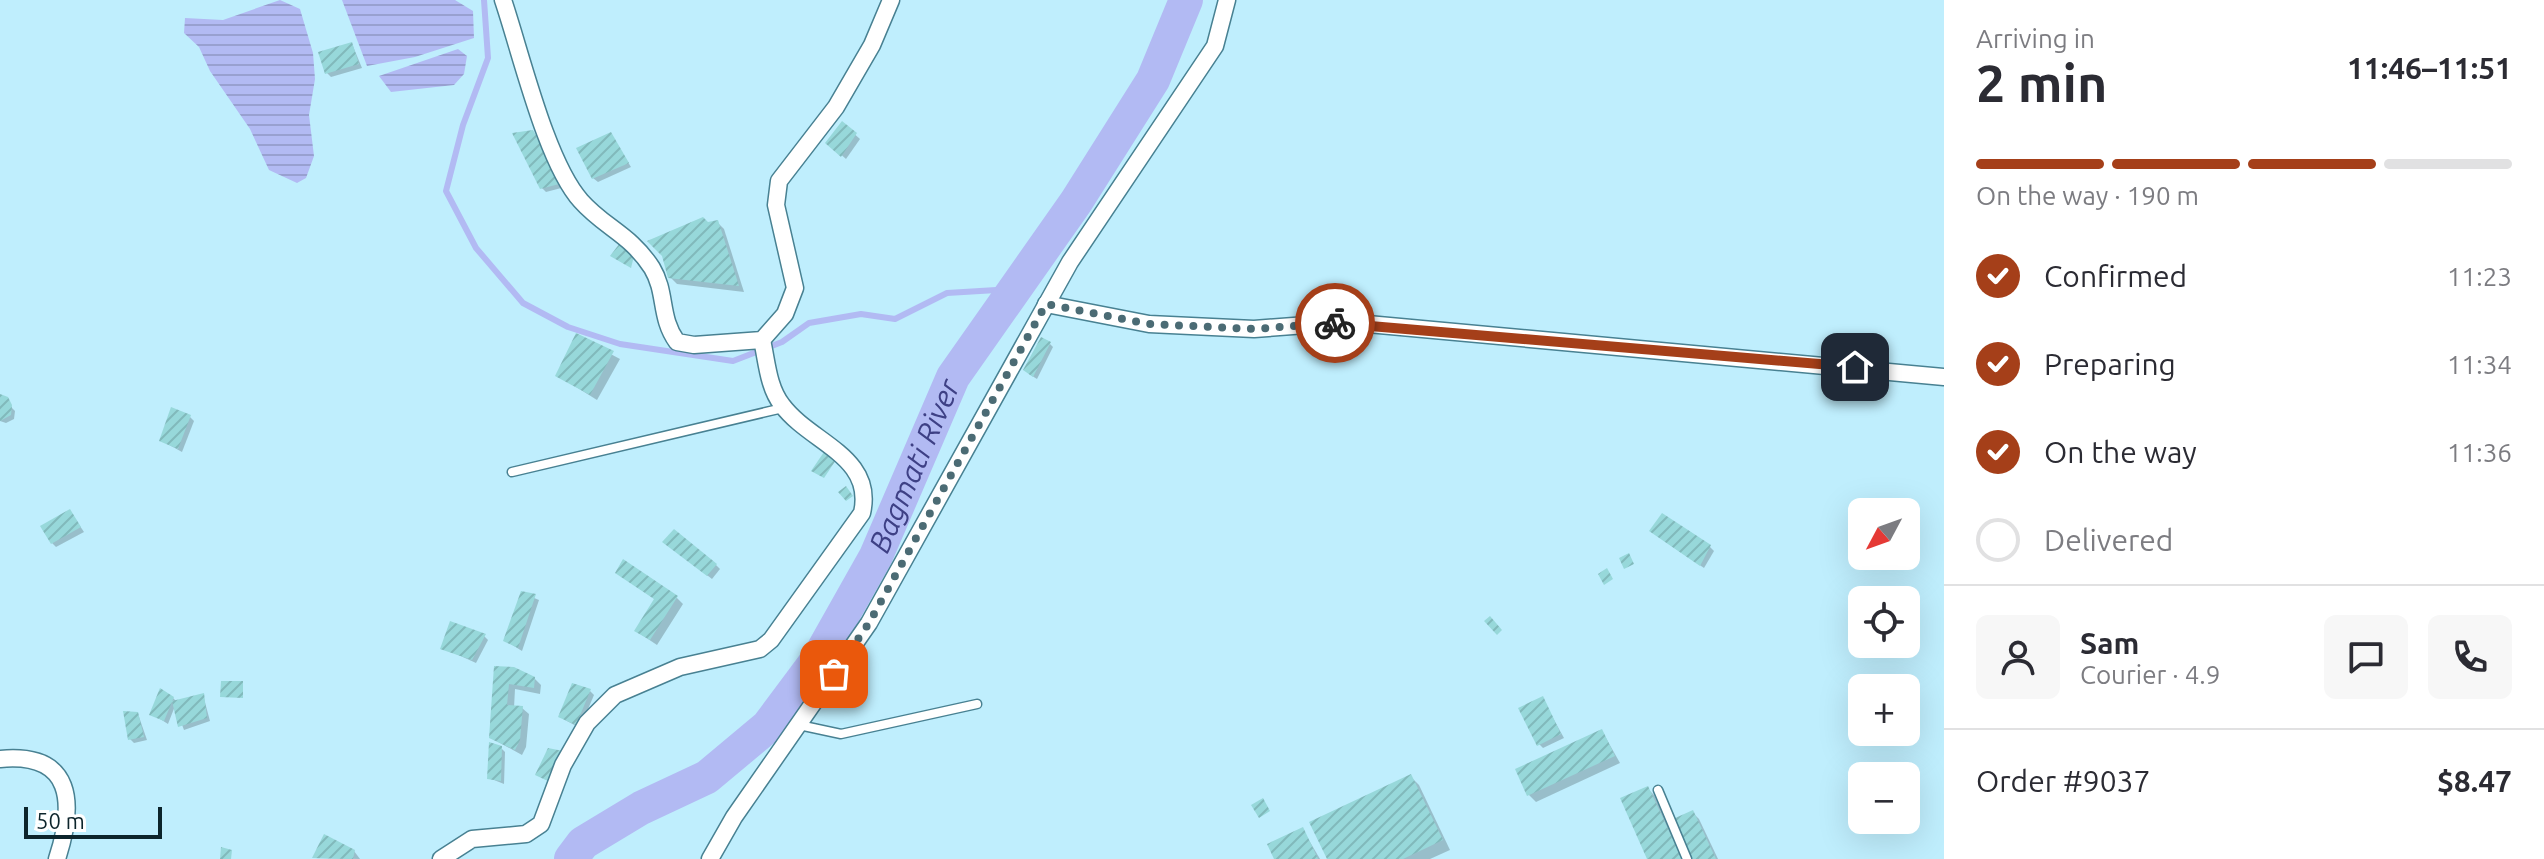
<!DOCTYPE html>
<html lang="en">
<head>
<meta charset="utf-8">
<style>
	body { margin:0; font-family:Ubuntu,sans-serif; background:#f7f7f7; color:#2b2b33; height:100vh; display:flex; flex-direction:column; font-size:30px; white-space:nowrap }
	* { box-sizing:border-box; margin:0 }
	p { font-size:26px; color:#7c7c81 }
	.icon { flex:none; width:44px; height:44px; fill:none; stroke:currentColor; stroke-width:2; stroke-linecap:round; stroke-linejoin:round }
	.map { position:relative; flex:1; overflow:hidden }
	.panel { display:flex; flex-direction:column; background:#fff; width:600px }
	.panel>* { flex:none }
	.needle { width:52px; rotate:229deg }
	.buttons { position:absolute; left:1848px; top:498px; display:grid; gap:16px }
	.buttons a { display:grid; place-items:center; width:72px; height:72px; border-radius:12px; background:#fff; box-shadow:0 8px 32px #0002; font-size:40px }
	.scale { position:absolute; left:24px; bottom:20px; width:138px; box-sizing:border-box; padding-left:8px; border:4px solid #0c242b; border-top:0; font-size:22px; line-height:28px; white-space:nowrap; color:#0c242b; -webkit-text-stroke:6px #fff; paint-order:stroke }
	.pin { position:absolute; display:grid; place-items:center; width:68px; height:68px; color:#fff; margin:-34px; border-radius:16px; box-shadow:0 4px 12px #0006 }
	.courier { position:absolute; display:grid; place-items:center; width:80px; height:80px; margin:-40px; border:6px solid #a53f19; border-radius:50%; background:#fff; color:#222; box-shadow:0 2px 10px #0007 }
	.overview em { font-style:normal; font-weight:700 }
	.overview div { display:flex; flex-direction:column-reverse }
	.overview { display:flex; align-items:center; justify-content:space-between; height:136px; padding:0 32px }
	h1 { font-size:52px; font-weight:700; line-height:60px }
	.bar { display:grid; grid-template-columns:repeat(4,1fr); gap:12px 8px; align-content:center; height:96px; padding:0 32px }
	.bar i { height:10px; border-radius:6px; background:#e1e1e2 }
	.bar .on { background:#a53f19 }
	.bar p { grid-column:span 4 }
	.line { display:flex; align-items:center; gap:20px; padding:0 32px; border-top:2px solid #e1e1e2 }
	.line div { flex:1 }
	.round { display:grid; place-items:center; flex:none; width:84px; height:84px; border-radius:12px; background:#f7f7f7 }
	ol { padding:0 32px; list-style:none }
	li { display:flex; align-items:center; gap:24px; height:88px }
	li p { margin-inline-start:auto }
	li .icon { padding:8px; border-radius:50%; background:#a53f19; color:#fff; stroke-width:4 }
	li:last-child { color:#7c7c81 }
	li i { width:44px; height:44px; border:4px solid #e1e1e2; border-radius:50% }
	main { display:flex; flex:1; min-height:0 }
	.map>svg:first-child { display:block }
	.water { fill:url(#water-rules) }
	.shadow { fill:#0003 }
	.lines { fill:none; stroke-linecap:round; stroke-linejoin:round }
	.stream { stroke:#b2baf3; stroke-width:6 }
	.river { stroke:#b2baf3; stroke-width:34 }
	.building { fill:url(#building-hatch) }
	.lane-casing { stroke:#488192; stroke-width:11 }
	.street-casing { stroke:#488192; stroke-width:19 }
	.lane { stroke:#fff; stroke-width:8 }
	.street { stroke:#fff; stroke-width:16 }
	.done { stroke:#4b6b74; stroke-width:8; stroke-dasharray:0 14.4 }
	.route { stroke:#a53f19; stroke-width:10 }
	.labels { text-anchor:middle; stroke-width:8; stroke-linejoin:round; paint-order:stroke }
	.water-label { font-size:30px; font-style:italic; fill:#3e4085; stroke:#fff }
</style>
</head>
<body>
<main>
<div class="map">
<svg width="1944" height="859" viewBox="0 0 1944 859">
	<defs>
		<pattern id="water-rules" width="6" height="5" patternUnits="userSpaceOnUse" patternTransform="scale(2)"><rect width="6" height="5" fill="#b2baf3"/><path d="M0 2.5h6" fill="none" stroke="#98a0d0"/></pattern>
		<pattern id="building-hatch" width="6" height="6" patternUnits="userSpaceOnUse" patternTransform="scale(2)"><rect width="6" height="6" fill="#97d8da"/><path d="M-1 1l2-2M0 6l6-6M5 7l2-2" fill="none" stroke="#81b9bb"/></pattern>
	</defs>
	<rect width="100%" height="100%" fill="#bfeefd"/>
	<g class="water">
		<polygon points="280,0 300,9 313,53 315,79 309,115 314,156 306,178 297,183 269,170 250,129 210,71 199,47 184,33 185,18 223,20"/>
		<polygon points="342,0 455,0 473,11 474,38 415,57 367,66"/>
		<polygon points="458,49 467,56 464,74 454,85 391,92 379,76"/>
	</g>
	<g class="shadow">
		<polygon points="352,44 362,68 331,77 327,73"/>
		<polygon points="842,123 860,139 846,159 828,143"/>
		<polygon points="515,134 565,187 546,192 542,188"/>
		<polygon points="611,135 631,167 598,182 593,178"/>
		<polygon points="717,222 724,229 744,292 677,284 670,277 707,224"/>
		<polygon points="577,336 620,359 597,400 557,375"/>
		<polygon points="1049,343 1053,347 1037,379 1029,374"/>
		<polygon points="0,396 15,411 14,419 6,423 0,421"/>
		<polygon points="190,417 194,421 182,452 162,441"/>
		<polygon points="70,511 84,532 56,547 52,543"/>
		<polygon points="1656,535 1710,547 1714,551 1704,568"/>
		<polygon points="669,545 716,565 720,569 712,579"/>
		<polygon points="618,573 676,597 683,604 657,645 636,631 656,600"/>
		<polygon points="522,593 539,600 522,651 506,641"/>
		<polygon points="484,636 488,640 476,663 443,648"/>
		<polygon points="496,668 534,678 541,685 540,694 515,689 514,708 522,708 529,714 526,747 522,755 491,738"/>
		<polygon points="590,691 594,695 580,728 565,720 561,716"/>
		<polygon points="203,695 210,721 184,730 175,706 168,724 152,714 173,698 177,702"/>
		<polygon points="1542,698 1564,738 1543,748 1539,744"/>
		<polygon points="138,714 147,740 134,743 130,739"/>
		<polygon points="1602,731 1620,763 1536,802 1529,795 1518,770"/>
		<polygon points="501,748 505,752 504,784 489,778"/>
		<polygon points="1410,776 1419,785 1450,850 1430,859 1329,859"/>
		<polygon points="1648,789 1654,795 1684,859 1649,859"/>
		<polygon points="1692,812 1699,819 1718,859 1694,859"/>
		<polygon points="1303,830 1320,859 1276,859"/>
		<polygon points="354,851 360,859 315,858"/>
	</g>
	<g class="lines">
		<polyline class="stream" points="484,0 488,58 463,125 446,191 476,248 523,303 568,327 620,344 733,361 782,342 809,323 861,314 895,319 947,293 1013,289"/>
		<path class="river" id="s1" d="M571 859 583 843 641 808 707 777 768 726 818 659 876 556 953 377 1076 202 1153 80 1186 0"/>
	</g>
	<g class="building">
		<polygon points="352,42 359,64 325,74 318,52"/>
		<polygon points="842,121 857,133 841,157 825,143"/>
		<polygon points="533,130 563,183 540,189 512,133"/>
		<polygon points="611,132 629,163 592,179 576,148"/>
		<polygon points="703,217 708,222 718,220 739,286 668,278 662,256 647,241"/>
		<polygon points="620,243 635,252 631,268 610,256"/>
		<polygon points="576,333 614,351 590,395 555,376"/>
		<polygon points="1041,337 1051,342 1033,377 1023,370"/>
		<polygon points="0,394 8,397 12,405 11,415 0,421"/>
		<polygon points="171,407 191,415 178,449 159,441"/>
		<polygon points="824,452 836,460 824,478 811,471"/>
		<polygon points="846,486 853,496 846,501 838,492"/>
		<polygon points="70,509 81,527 51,544 40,526"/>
		<polygon points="1662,513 1711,545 1700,566 1649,531"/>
		<polygon points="674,529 717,564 707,576 662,542"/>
		<polygon points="1629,553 1634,564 1624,569 1619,558"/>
		<polygon points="623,559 678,596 650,640 634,631 654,599 615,573"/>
		<polygon points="1607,568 1613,579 1604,585 1598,574"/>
		<polygon points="521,591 536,594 518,648 503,641"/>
		<polygon points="1490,616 1502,630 1497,635 1484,621"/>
		<polygon points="450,621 486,634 472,660 440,649"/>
		<polygon points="494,666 514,667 535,677 534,688 509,684 507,705 523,706 520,740 515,750 489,738"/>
		<polygon points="221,681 243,681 243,698 220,697"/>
		<polygon points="572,683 591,689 576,725 558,717"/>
		<polygon points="160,688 174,697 164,721 149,715"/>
		<polygon points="204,693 207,718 178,727 172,701"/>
		<polygon points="1543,696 1561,734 1537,746 1518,708"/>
		<polygon points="123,711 138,712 144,737 128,740"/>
		<polygon points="1602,729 1615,756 1527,796 1515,769"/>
		<polygon points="489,742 502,746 501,781 487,779"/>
		<polygon points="548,748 563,751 550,782 535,775"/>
		<polygon points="1411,774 1443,840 1403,859 1327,859 1309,822"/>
		<polygon points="1648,786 1682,859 1647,859 1620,798"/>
		<polygon points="1263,798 1270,811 1259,818 1251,805"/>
		<polygon points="1693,810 1716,859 1692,859 1673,819"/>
		<polygon points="1303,827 1318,859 1274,859 1267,844"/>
		<polygon points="324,834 355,850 353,859 312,858"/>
		<polygon points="221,847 232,850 231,859 220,859"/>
	</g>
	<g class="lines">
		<g class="lane-casing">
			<g id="lane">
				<polyline points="512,472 783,408"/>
				<polyline points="799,725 841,734 977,704"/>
				<polyline points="1658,790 1687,859"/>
			</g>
		</g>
		<g class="street-casing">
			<g id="street">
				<path d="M503 0C521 53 546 162 581 201 605 228 630 234 652 268 667 293 659 317 677 342L694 345 762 340 785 314 795 288 776 205 779 181 836 107 872 45 891 0"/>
				<polyline points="1046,304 1149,324 1254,329 1346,322 1944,377"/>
				<path d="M0 759C74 752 75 804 57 859"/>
				<path d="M441 859 472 839 526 834 541 824 563 765 587 723 615 695 680 667 760 649 771 640 862 513C875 456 810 443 782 405 768 387 767 362 762 340"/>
				<polyline points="710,859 734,817 869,623 1070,262 1215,46 1227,0"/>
			</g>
		</g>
		<use href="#lane" class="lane"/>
		<use href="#street" class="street"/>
	</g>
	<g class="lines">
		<polyline class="done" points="834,674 869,623 1046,304 1149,324 1254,329 1335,323"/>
		<polyline class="route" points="1335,323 1855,367"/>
	</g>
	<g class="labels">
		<g class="water-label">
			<text dy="10" stroke="none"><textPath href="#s1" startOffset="540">Bagmati River</textPath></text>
		</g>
	</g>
</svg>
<div class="buttons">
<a><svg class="needle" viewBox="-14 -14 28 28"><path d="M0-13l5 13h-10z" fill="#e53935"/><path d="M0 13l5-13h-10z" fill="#7c7c81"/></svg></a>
<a><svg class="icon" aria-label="locate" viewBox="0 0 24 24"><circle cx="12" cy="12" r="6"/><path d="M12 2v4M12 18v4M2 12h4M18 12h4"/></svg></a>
<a>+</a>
<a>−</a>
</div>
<div class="scale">50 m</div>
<div class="pin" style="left:834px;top:674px;background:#ea580c"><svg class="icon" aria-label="bag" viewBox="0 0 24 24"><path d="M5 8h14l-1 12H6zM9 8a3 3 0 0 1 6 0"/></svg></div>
<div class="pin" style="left:1855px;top:367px;background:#1f2937"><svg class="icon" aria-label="home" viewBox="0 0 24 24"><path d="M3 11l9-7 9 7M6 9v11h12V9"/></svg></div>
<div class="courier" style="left:1335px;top:323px"><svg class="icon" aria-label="bike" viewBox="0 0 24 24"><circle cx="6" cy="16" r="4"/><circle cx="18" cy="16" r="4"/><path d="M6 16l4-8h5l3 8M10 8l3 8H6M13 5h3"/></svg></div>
</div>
<section class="panel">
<div class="overview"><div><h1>2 min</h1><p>Arriving in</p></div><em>11:46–11:51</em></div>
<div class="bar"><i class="on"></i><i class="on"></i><i class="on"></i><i></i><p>On the way · 190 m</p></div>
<ol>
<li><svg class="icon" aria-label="check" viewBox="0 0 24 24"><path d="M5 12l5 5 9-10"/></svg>Confirmed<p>11:23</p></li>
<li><svg class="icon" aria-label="check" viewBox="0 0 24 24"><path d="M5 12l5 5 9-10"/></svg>Preparing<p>11:34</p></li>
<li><svg class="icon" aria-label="check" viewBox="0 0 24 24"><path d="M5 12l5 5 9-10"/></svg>On the way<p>11:36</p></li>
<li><i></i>Delivered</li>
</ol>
<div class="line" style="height:144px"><a class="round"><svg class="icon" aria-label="person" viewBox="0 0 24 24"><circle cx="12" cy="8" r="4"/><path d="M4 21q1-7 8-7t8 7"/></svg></a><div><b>Sam</b><p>Courier · 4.9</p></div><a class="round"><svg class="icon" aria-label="chat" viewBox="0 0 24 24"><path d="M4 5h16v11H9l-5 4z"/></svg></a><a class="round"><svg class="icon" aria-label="phone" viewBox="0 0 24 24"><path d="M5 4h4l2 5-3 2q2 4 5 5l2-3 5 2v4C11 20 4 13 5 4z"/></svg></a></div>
<div class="line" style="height:104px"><div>Order #9037</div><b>$8.47</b></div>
</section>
</main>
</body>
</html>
